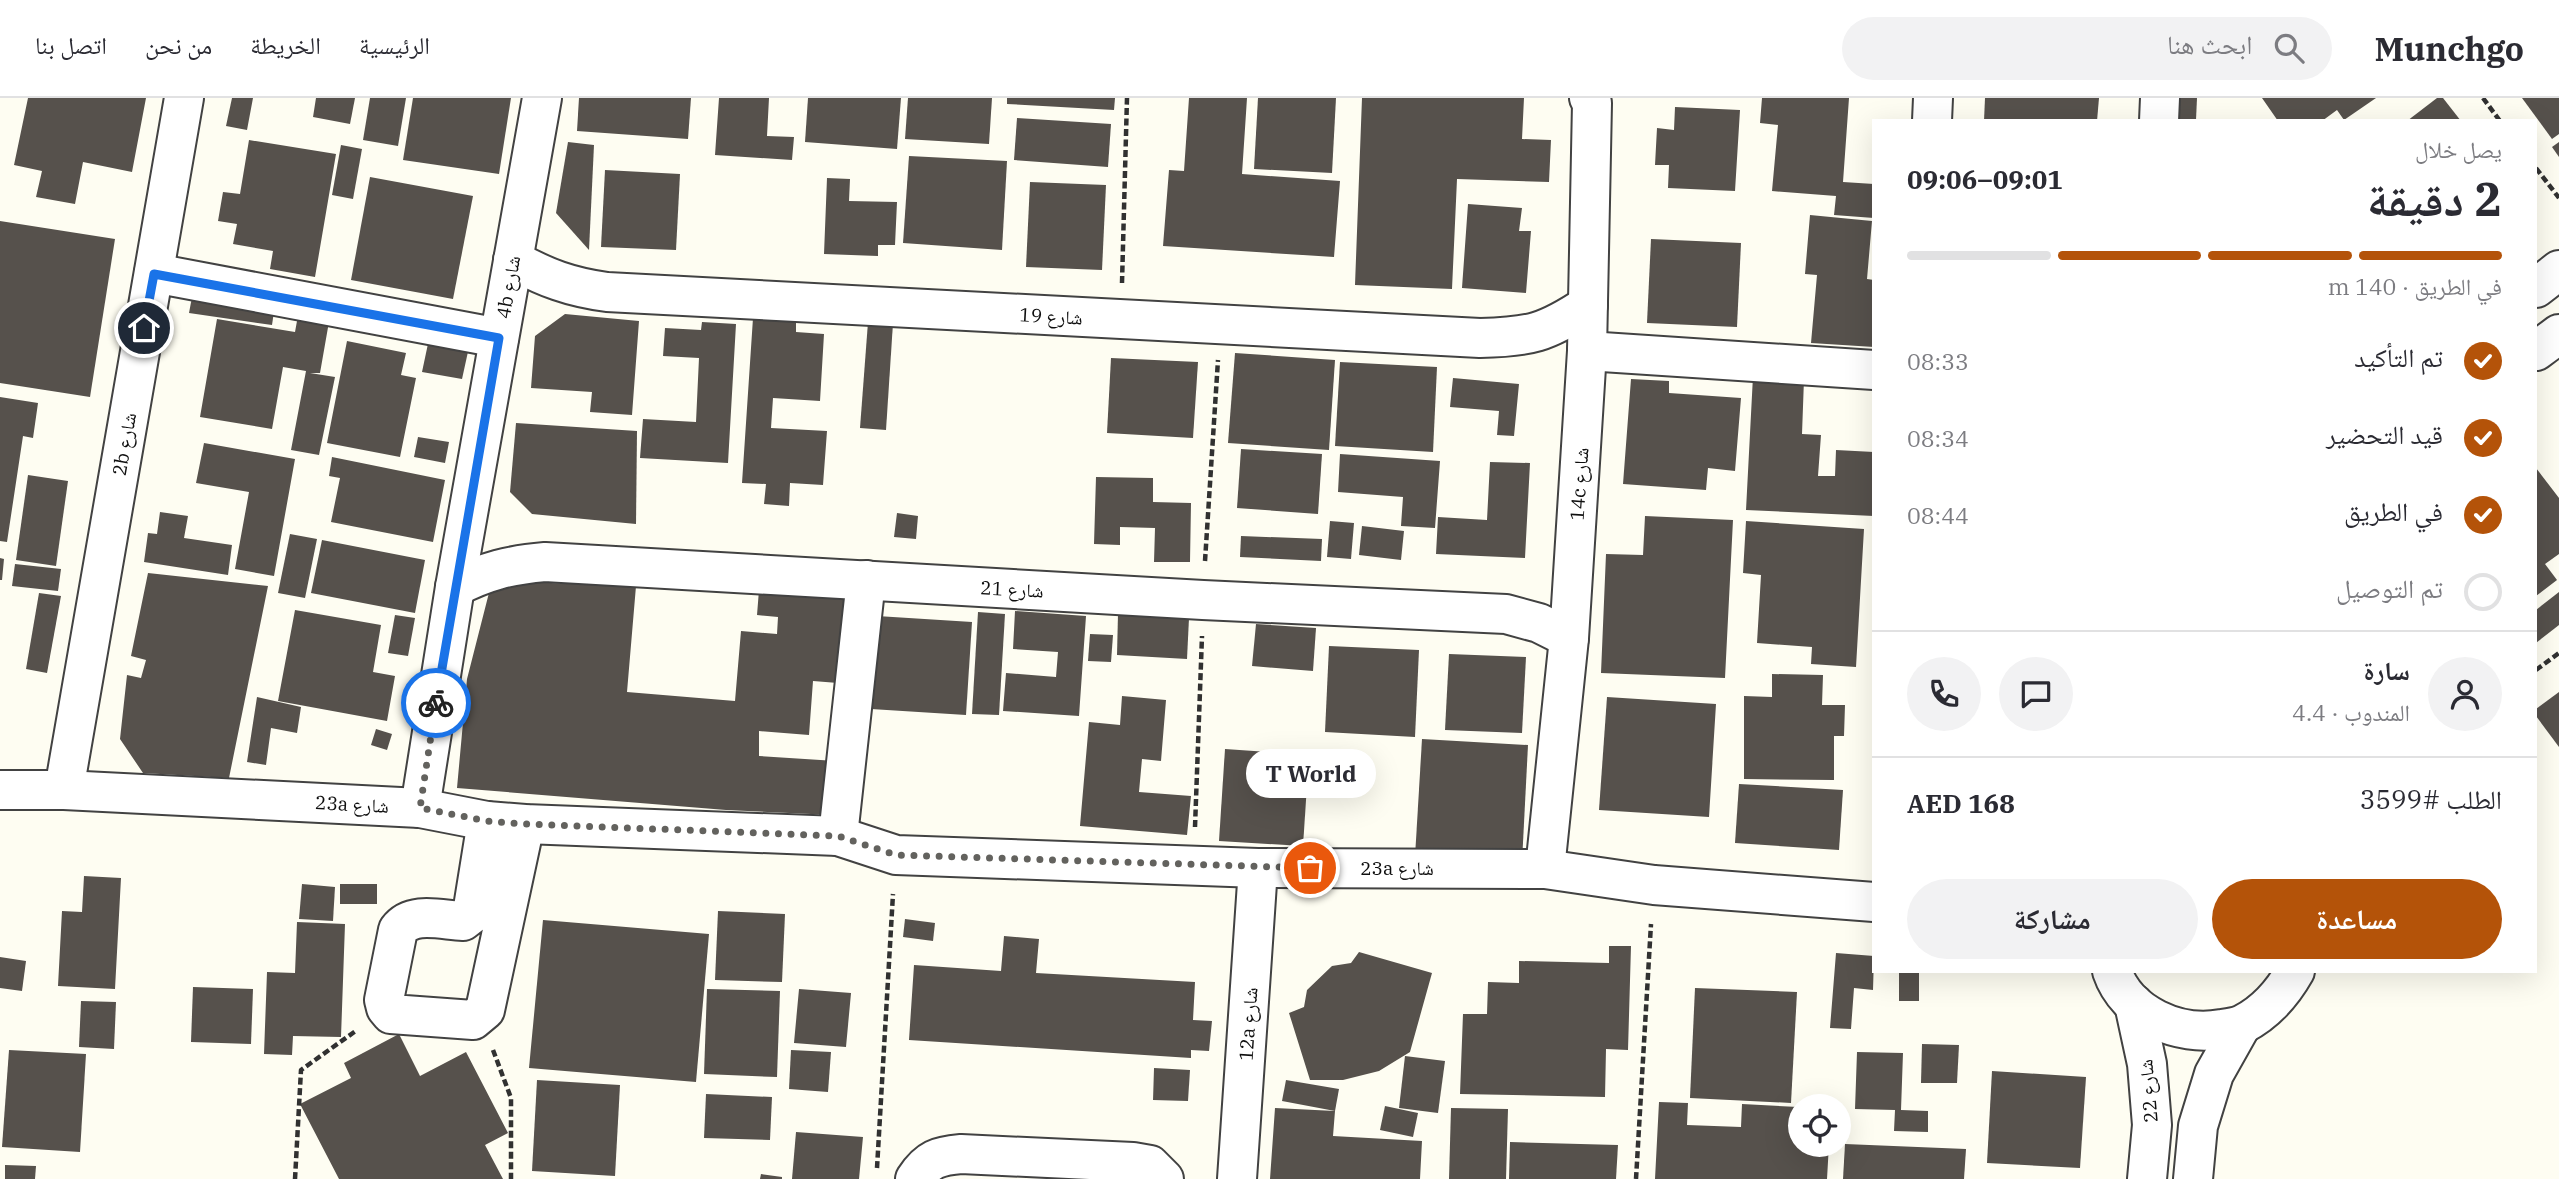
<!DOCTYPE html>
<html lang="ar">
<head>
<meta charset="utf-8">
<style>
	body { margin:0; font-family:"IBM Plex Serif","Noto Naskh Arabic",serif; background:#f2f2f3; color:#2b2b33; direction:rtl; height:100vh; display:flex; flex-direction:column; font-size:26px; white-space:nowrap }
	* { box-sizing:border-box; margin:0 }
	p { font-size:23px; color:#7c7c81 }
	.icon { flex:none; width:38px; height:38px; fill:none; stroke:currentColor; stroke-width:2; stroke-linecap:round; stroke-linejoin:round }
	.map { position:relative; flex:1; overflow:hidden; direction:ltr }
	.side { position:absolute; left:1872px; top:21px; width:665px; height:854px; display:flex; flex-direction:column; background:#fff; border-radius:0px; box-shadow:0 7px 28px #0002; direction:rtl }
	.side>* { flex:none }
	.tools { position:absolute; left:1788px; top:996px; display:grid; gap:14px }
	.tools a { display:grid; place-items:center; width:63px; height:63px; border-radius:50%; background:#fff; box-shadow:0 7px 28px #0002; font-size:35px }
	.pin { position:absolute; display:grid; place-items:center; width:60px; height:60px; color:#fff; margin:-30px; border:4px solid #fff; border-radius:50%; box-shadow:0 2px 7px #0007 }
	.courier { position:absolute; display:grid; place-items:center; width:70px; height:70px; margin:-35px; border:5px solid #1a73e8; border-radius:50%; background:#fff; color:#222; box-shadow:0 2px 9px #0007 }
	.bubble { position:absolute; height:49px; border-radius:24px; background:#fff; box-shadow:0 7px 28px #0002; font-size:23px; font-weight:700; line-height:49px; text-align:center; direction:rtl }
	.headline em { font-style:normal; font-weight:700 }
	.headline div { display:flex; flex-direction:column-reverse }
	.headline { display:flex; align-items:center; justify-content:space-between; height:119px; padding:0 35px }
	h1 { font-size:46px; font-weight:700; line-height:52px }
	.bar { display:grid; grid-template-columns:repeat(4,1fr); gap:10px 7px; align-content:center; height:84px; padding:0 35px }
	.bar i { height:9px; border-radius:5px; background:#e1e1e2 }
	.bar .selected { background:#b45309 }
	.bar p { grid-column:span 4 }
	.line { display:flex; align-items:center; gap:18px; padding:0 35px; border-top:2px solid #e1e1e2 }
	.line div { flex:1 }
	.round { display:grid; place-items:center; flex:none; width:74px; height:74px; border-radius:37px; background:#f2f2f3 }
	ol { padding:0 35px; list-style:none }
	li { display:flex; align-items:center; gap:21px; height:77px }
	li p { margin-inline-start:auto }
	li .icon { padding:7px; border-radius:50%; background:#b45309; color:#fff; stroke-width:4 }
	li:last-child { color:#7c7c81 }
	li i { width:38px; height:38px; border:4px solid #e1e1e2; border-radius:50% }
	.primary-button { display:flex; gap:14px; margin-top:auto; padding:14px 35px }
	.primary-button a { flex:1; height:80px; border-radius:42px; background:#b45309; color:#fff; font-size:28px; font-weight:700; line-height:80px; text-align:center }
	.primary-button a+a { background:#f2f2f3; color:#2b2b33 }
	header { display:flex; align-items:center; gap:42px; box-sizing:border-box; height:98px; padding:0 35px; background:#fff; border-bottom:2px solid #e1e1e2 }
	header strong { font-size:33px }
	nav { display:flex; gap:38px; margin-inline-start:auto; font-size:24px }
	.search { width:490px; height:63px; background:#f2f2f3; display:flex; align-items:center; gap:18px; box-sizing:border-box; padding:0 24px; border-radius:38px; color:#7c7c81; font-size:26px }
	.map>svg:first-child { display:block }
	.building { fill:#56514c }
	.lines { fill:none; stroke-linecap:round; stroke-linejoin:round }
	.minor-casing { stroke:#424242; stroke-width:42 }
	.path { stroke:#313131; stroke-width:4.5; stroke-dasharray:7 3.5; stroke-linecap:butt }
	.minor { stroke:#fff; stroke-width:38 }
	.done { stroke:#63625e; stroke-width:7; stroke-dasharray:0 12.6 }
	.route { stroke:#1a73e8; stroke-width:9 }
	.labels { text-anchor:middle; stroke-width:7; stroke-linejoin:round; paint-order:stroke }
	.street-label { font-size:19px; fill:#0f0f0f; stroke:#fff }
</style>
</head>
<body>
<header>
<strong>Munchgo</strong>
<div class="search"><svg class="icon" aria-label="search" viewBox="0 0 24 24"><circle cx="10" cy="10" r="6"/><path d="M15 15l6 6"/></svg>ابحث هنا</div>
<nav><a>الرئيسية</a><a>الخريطة</a><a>من نحن</a><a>اتصل بنا</a></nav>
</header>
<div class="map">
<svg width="2559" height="1081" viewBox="0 0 2559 1081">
	<rect width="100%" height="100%" fill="#fefdf2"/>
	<g class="building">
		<polygon points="28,0 146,0 132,74 83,64 75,106 36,99 42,73 14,67"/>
		<polygon points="232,0 253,0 247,32 226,28"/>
		<polygon points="316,0 355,0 350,26 313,19"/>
		<polygon points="370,0 406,0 398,48 363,42"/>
		<polygon points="413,0 511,0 499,76 403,62"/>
		<polygon points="579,0 691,0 688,41 577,33"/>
		<polygon points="719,0 769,0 767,38 794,39 792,62 715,57"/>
		<polygon points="808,0 901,0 897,51 805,44"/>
		<polygon points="908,0 992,0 989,46 905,41"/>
		<polygon points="1007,0 1115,0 1114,12 1007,6"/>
		<polygon points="1189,0 1247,0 1242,76 1340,83 1334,159 1163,148 1169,72 1184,73"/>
		<polygon points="1258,0 1336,0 1332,75 1254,71"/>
		<polygon points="1362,0 1524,0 1522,41 1551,42 1549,84 1457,81 1452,191 1355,187"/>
		<polygon points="1762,0 1849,0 1843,84 1874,86 1874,120 1834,117 1836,98 1772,93 1778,27 1760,25"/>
		<polygon points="1985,0 2099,0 2097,23 1984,23"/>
		<polygon points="2172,0 2197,0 2196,22 2171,21"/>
		<polygon points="2262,0 2376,0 2344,22 2337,12 2322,23 2278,23"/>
		<polygon points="2437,0 2443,0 2461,23 2407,23"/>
		<polygon points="2522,0 2559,0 2559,36 2552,41"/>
		<polygon points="1675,9 1740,12 1735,93 1668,90 1669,67 1655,67 1657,30 1674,32"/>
		<polygon points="1017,20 1111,26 1108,69 1014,62"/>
		<polygon points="249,42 336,56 315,179 270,171 273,153 233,146 237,126 218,123 223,94 240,96"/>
		<polygon points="568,44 594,47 589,152 556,115"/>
		<polygon points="2559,44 2559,59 2552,49"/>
		<polygon points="341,47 362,51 353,101 332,97"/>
		<polygon points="909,58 1007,63 1002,152 903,145"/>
		<polygon points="605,72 680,76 676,152 601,149"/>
		<polygon points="370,79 473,98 453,201 351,182"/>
		<polygon points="827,80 850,81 849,103 897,104 895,147 878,147 878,158 824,156"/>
		<polygon points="1030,84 1106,87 1102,172 1026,169"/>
		<polygon points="1468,106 1522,110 1519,133 1531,133 1526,195 1462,190"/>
		<polygon points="1810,117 1872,123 1867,181 1874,182 1874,249 1811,245 1817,177 1805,176"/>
		<polygon points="0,123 115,141 90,299 0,285"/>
		<polygon points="1651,141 1741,145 1737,229 1647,225"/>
		<polygon points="193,194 275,207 272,227 189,215"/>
		<polygon points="299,212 330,218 320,275 310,275 335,279 319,357 291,352 306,273 283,269 272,331 200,319 217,221 295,234"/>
		<polygon points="565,216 639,223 632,317 590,314 592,294 531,290 535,238"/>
		<polygon points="753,220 796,222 796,234 824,236 820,303 773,300 771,330 827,333 823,387 790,385 789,408 764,406 766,386 742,385"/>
		<polygon points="702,224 736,226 728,365 640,360 643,321 696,324 699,260 663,258 665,230 701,232"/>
		<polygon points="868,224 893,225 886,332 860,330"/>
		<polygon points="429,241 469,249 462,281 422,274"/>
		<polygon points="347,243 406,255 401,277 416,280 400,359 327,345"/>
		<polygon points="1235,255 1335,262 1329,352 1228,345"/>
		<polygon points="1111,260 1198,264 1193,340 1107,335"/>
		<polygon points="1340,264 1437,269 1433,354 1335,348"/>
		<polygon points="1753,278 1804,281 1802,336 1821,337 1818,378 1835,378 1836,352 1874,354 1874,418 1746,412"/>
		<polygon points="1453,280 1519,286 1514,338 1497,337 1499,313 1450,309"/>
		<polygon points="1631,281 1669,283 1669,295 1741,300 1735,373 1708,370 1706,392 1623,386"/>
		<polygon points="0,299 38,305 33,340 23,338 7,444 0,443"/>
		<polygon points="516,325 637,333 636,426 532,416 510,394"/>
		<polygon points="418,339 449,344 445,365 414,359"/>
		<polygon points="204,345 295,361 274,478 235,471 249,394 196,385"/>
		<polygon points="1241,351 1322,356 1318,416 1237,410"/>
		<polygon points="1340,356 1440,363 1435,430 1401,428 1403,399 1338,394"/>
		<polygon points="332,359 445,382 433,444 331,424 340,380 329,378"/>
		<polygon points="1490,364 1530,365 1525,460 1436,456 1438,419 1487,422"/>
		<polygon points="2536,370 2559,400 2559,456 2545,466 2557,482 2536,498"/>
		<polygon points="28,377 68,383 56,468 16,462"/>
		<polygon points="1096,379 1153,380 1153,404 1191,405 1190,464 1154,464 1155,430 1120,429 1120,447 1094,446"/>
		<polygon points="160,414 188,418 184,440 232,447 228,477 144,464 148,435 157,436"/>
		<polygon points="897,415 918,418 916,441 894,439"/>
		<polygon points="1645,418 1733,422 1725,580 1601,575 1606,456 1643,457"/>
		<polygon points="1330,423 1354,425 1351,461 1327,459"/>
		<polygon points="1746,423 1864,431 1856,569 1811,566 1812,549 1757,545 1761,477 1743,475"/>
		<polygon points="1362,428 1404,433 1401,462 1359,457"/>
		<polygon points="290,436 317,441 305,500 278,495"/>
		<polygon points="1241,438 1322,441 1321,463 1240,459"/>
		<polygon points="322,442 425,462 415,515 311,495"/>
		<polygon points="0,460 4,461 2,482 0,482"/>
		<polygon points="15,466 61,471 58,493 12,488"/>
		<polygon points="148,475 268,488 229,680 143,675 120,641 127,577 141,580 146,562 131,558"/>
		<polygon points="492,483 636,488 627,594 735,603 741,533 777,536 778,519 757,517 759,492 845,499 838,585 813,583 809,637 759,633 759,658 836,663 833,717 726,712 457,690 467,581"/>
		<polygon points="2559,494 2559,527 2536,545 2536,512"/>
		<polygon points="39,495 61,498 47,575 26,571"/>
		<polygon points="295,512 381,527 373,574 395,578 387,623 278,603"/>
		<polygon points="1015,513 1086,518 1079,618 1003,613 1006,575 1056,579 1058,554 1013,551"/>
		<polygon points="978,514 1005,516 999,617 972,616"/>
		<polygon points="1118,516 1189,520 1187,561 1117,557"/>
		<polygon points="395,517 415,520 408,558 388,555"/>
		<polygon points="877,518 972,524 966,617 871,611"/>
		<polygon points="1256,526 1316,530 1313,573 1252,568"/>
		<polygon points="1090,536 1113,537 1111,564 1088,563"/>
		<polygon points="1329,548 1419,552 1415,639 1325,634"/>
		<polygon points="1449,556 1526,559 1522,635 1445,632"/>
		<polygon points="1772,576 1823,577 1822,607 1845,607 1844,638 1834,638 1834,682 1744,681 1744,598 1772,599"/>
		<polygon points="2559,594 2559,649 2536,618 2536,611"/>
		<polygon points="1122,598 1166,602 1161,663 1142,661 1139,694 1191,698 1187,737 1080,728 1089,624 1120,627"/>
		<polygon points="257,599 301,609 297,635 271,630 266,667 247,664"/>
		<polygon points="1607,599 1716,606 1709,719 1599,712"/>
		<polygon points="376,631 392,636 387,652 371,647"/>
		<polygon points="1422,641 1528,647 1522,764 1415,759"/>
		<polygon points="1225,651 1309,657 1303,748 1219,743"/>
		<polygon points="1739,686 1843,692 1839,752 1735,745"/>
		<polygon points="84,778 121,780 115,891 58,888 62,813 82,814"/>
		<polygon points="302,786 335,789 333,823 299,821"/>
		<rect x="340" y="786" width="37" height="20"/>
		<polygon points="718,813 785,816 782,884 715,882"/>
		<polygon points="905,821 935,825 933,843 903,839"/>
		<polygon points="543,822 709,836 696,984 529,970"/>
		<polygon points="297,824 345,826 341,939 293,938 292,957 264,956 267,874 295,875"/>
		<polygon points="1004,838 1039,841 1036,875 1195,884 1193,922 1212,923 1209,953 1191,952 1191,960 909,942 914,867 1001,873"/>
		<polygon points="1609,848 1631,848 1628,952 1606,951 1605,999 1460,996 1463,916 1487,916 1488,884 1519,885 1519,863 1609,865"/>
		<polygon points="1359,854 1432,875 1410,954 1379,973 1343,982 1310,982 1289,915 1304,909 1307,892 1332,868 1351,865"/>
		<polygon points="1836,855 1874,858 1873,892 1854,890 1851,931 1830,930"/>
		<polygon points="0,859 26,863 22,893 0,890"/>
		<rect x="1899" y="873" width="20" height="30"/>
		<polygon points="193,889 253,891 251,946 191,944"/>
		<polygon points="1695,890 1797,894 1791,1005 1690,1000"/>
		<polygon points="707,891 780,893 777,979 704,976"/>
		<polygon points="799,891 851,895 846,949 794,945"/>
		<polygon points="81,903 116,904 114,951 79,949"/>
		<polygon points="399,936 420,978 466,954 508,1035 485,1047 503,1081 339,1081 300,1006 351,980 344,965"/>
		<polygon points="1922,946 1959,947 1957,985 1921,985"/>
		<polygon points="9,952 86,956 80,1054 2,1049"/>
		<polygon points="791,952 831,954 828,994 789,991"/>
		<polygon points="1857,954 1903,955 1901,1012 1928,1013 1928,1034 1894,1033 1895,1012 1855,1011"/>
		<polygon points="1405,958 1445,963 1438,1015 1399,1010"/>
		<polygon points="1154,970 1190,972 1188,1003 1153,1002"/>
		<polygon points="1992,973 2086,979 2080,1070 1987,1065"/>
		<polygon points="537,982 620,987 615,1078 532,1073"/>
		<polygon points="1286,982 1339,991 1335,1013 1282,1003"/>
		<polygon points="706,996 772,999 770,1042 704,1040"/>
		<polygon points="1659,1004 1688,1005 1687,1027 1741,1029 1742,1006 1798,1009 1796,1032 1801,1032 1801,1046 1829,1046 1827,1081 1655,1081"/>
		<polygon points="1385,1008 1418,1015 1413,1039 1380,1032"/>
		<polygon points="1275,1010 1335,1013 1333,1038 1422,1043 1420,1081 1270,1081"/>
		<polygon points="1451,1010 1508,1011 1506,1081 1449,1081"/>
		<polygon points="796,1034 863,1039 859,1081 792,1081"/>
		<polygon points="1510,1044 1618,1047 1616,1081 1509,1081"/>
		<polygon points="1845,1046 1966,1051 1964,1081 1843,1081"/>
		<polygon points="5,1067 36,1068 35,1081 5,1081"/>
		<polygon points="761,1076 782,1079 782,1081 760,1081"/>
	</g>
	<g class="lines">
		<g class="minor-casing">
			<g id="minor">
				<polyline points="1932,23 1933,0"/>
				<polyline points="2159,23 2160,0"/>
				<path d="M513 162C546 180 570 189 607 194L1480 240C1530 239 1546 235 1588 207"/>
				<polyline points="154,175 499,240"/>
				<polyline points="2536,190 2559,172"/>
				<polyline points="1587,253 1874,272"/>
				<polyline points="2536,253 2559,236"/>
				<path d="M455 489C486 473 510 467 545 464L1203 502 1506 516 1539 525 1569 540"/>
				<polyline points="0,692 64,692 420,710 487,723 525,726 838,738 896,757 1258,770 1545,771 1654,787 1874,804"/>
				<polyline points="64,692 184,0"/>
				<polyline points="420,710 455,489 542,0"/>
				<path d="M487 723 472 816 463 823C441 822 412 813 398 832L384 902 386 910 391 916 473 922 485 912 525 726"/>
				<polyline points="838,738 866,482"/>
				<polyline points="1545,771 1569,540 1587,253 1592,5 1589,0"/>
				<path d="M2112 873C2127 917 2179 939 2222 931 2229 930 2237 929 2243 926 2266 914 2282 896 2295 873"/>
				<polyline points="2134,906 2147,966 2152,1027 2147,1081"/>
				<path d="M915 1081C928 1061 938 1058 961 1056L1133 1064 1150 1067 1164 1081"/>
				<polyline points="1237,1081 1258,770"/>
				<polyline points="2193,1081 2198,1028 2214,976 2241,928"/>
			</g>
		</g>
		<g class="path">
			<polyline points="2483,0 2500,23"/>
			<polyline points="2536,70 2559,100"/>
			<polyline points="1122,185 1127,0"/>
			<polyline points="1205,463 1218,262"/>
			<polyline points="2536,572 2559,555"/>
			<polyline points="1195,729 1202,538"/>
			<polyline points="493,952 511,1000 511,1081"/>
			<polyline points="877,1070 893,796"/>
			<polyline points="295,1081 301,972 357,932"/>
			<polyline points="1636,1081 1651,826"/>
		</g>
		<use href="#minor" class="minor"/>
	</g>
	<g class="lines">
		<polyline class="done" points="436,605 420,710 487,723 525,726 838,738 896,757 1310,770"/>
		<polyline class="route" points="144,230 154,176 499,240 436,605"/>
	</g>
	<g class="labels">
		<g class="street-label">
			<text transform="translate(508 189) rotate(-80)" y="7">4b شارع</text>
			<text transform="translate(1051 218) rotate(3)" y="7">شارع 19</text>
			<text transform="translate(124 346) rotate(-80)" y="7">2b شارع</text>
			<text transform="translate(1579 386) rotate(-86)" y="7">14c شارع</text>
			<text transform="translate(1012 491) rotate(3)" y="7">شارع 21</text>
			<text transform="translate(352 706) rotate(3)" y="7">23a شارع</text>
			<text x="1397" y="777">23a شارع</text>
			<text transform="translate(1248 926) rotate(-86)" y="7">12a شارع</text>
			<text transform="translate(2148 993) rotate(-95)" y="7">شارع 22</text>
		</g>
	</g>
</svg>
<div class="tools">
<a><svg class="icon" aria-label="locate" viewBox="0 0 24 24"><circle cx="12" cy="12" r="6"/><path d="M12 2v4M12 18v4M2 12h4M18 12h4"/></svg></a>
</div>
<div class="pin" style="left:1310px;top:770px;background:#ea580c"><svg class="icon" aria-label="bag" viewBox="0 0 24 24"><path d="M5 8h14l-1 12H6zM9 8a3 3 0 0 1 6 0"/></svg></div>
<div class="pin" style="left:144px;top:230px;background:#1f2937"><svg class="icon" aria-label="home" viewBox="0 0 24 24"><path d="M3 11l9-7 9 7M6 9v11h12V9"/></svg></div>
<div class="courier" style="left:436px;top:605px"><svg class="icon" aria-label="bike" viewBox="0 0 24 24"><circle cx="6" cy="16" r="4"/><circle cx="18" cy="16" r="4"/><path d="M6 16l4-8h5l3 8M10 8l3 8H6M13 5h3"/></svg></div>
<div class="bubble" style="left:1246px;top:651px;width:130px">T World</div>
<section class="side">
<div class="headline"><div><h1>2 دقيقة</h1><p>يصل خلال</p></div><em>09:01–09:06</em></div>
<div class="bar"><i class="selected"></i><i class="selected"></i><i class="selected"></i><i></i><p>في الطريق · 140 m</p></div>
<ol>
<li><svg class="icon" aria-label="check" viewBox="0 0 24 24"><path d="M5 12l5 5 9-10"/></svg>تم التأكيد<p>08:33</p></li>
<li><svg class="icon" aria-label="check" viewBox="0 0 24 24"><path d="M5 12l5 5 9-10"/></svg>قيد التحضير<p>08:34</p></li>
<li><svg class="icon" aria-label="check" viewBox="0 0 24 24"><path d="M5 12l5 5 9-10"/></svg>في الطريق<p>08:44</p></li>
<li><i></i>تم التوصيل</li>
</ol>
<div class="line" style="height:126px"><a class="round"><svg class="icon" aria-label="person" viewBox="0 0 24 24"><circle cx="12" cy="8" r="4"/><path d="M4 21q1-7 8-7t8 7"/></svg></a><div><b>سارة</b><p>المندوب · 4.4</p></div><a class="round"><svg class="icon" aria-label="chat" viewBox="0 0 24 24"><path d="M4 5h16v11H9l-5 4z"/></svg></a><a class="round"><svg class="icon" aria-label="phone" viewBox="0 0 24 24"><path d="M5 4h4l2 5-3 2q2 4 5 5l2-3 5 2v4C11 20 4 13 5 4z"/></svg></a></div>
<div class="line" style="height:91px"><div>الطلب #3599</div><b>AED 168</b></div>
<div class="primary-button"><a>مساعدة</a><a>مشاركة</a></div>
</section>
</div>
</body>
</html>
